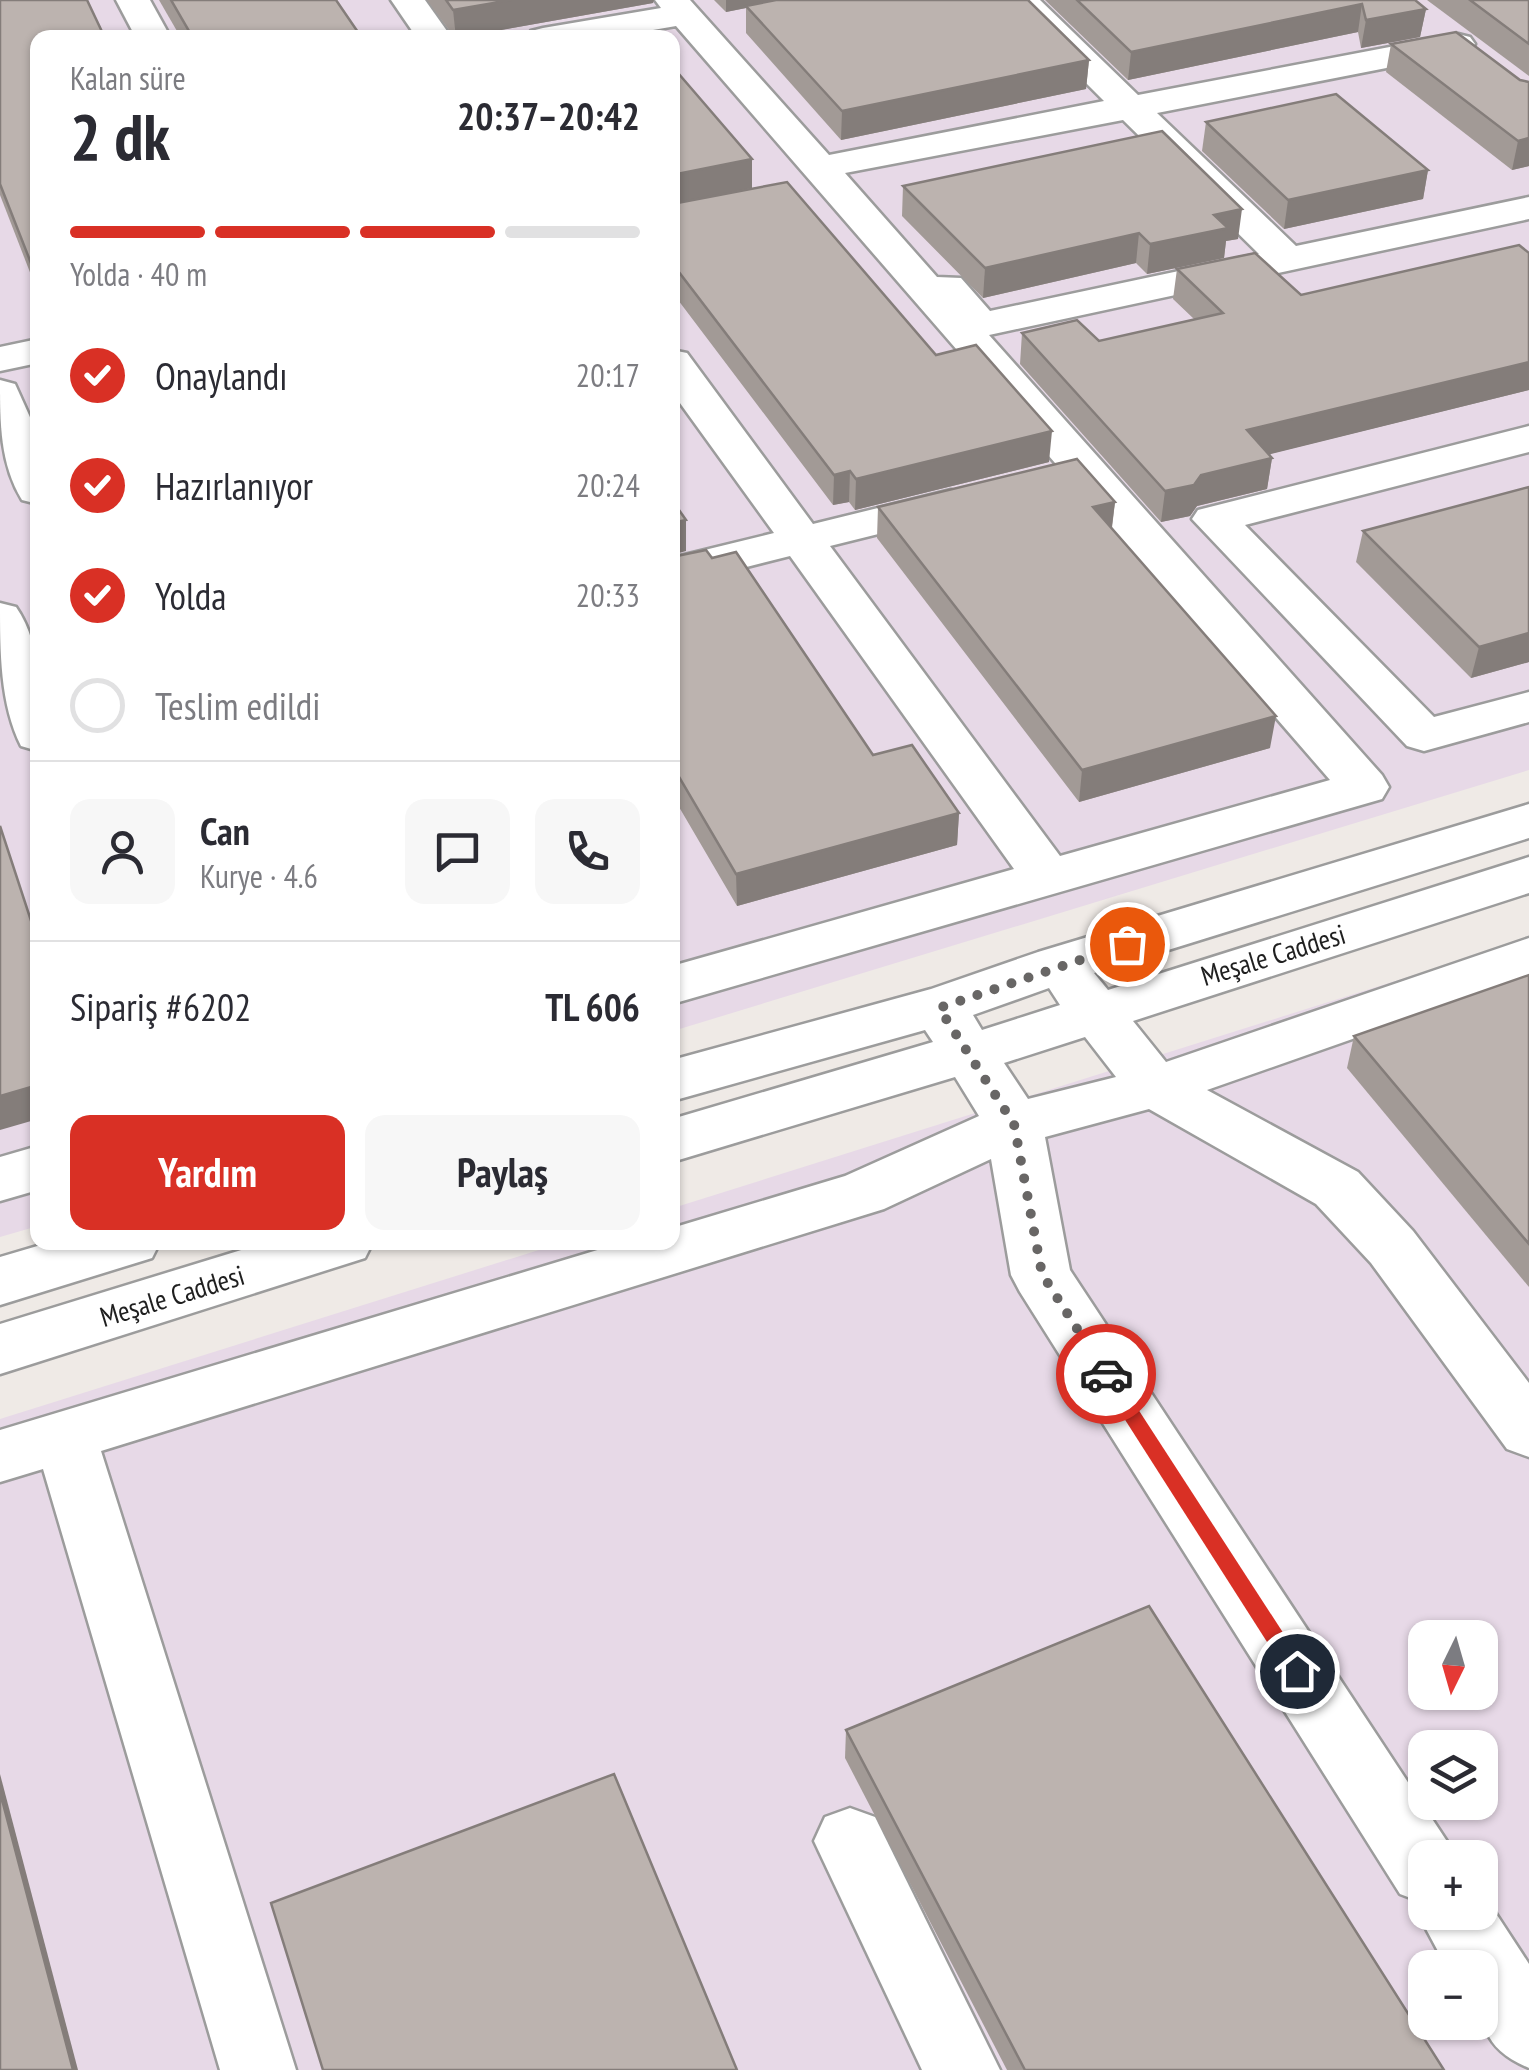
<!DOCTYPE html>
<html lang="tr">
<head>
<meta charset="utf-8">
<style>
	body { margin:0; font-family:"PT Sans Narrow",sans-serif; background:#f7f7f7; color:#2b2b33; height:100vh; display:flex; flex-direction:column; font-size:38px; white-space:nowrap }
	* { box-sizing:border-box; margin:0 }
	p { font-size:32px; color:#7c7c81 }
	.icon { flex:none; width:55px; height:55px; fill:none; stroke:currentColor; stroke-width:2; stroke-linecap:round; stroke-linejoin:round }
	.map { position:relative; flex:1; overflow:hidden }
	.drawer { position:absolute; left:30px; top:30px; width:650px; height:1220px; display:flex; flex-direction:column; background:#fff; border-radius:20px; box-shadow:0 2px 8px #0004 }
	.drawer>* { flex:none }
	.needle { width:65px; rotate:185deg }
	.controls { position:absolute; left:1408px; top:1620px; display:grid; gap:20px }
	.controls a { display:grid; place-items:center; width:90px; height:90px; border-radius:20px; background:#fff; box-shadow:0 2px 8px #0004; font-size:50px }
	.pin { position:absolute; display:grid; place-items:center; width:85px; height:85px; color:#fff; margin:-42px; border:5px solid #fff; border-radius:50%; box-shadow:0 2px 10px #0007 }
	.courier { position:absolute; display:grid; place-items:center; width:100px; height:100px; margin:-50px; border:8px solid #d93025; border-radius:50%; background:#fff; color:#222; box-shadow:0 2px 12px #0007 }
	.overview em { font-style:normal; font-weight:700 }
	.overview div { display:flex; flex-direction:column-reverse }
	.overview { display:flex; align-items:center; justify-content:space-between; height:170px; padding:0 40px }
	h1 { font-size:65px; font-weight:700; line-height:75px }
	.bar { display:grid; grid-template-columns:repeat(4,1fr); gap:15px 10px; align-content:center; height:120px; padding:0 40px }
	.bar i { height:12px; border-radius:8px; background:#e1e1e2 }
	.bar .active { background:#d93025 }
	.bar p { grid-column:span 4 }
	.line { display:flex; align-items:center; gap:25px; padding:0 40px; border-top:2px solid #e1e1e2 }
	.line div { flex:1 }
	.round { display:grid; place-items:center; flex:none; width:105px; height:105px; border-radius:20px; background:#f7f7f7 }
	ol { padding:0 40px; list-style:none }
	li { display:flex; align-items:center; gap:30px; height:110px }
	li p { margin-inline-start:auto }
	li .icon { padding:10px; border-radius:50%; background:#d93025; color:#fff; stroke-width:4 }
	li:last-child { color:#7c7c81 }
	li i { width:55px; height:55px; border:5px solid #e1e1e2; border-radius:50% }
	.cta { display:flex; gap:20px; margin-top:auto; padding:20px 40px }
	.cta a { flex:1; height:115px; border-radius:20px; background:#d93025; color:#fff; font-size:40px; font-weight:700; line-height:115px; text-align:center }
	.cta a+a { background:#f7f7f7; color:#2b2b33 }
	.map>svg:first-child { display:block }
	.industrial { fill:#e7d9e7; fill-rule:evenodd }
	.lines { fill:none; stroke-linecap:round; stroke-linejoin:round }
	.minor-casing { stroke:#9c9c9c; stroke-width:5 }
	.minor { fill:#fff; fill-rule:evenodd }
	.wall { fill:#a29a96 }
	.shaded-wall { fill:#847d7a }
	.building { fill:#bcb3af; stroke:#847d7a; stroke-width:2.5 }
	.route { fill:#d93025 }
	.done { stroke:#686665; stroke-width:10; stroke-dasharray:0 18 }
	.labels { text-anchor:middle; stroke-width:8; stroke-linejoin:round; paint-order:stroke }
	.street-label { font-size:28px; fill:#1f1f1f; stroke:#fff }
</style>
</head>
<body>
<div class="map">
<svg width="1529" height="2070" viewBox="0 0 1529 2070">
	<rect width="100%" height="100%" fill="#efeae6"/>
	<g class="industrial">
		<polygon points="0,0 1529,0 1529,770 673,1031 672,38 38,38 38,1226 0,1237"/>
		<path d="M1529 939V2070H0V1419L561 1243 672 1242 673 1208ZM1425 1638H1480V1692H1425ZM1425 1748H1480V1802H1425ZM1425 1858H1480V1912H1425ZM1425 1968H1480V2022H1425Z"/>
	</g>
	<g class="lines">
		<g class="minor-casing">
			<g id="minor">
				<polygon points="116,0 150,0 171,38 136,38"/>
				<polygon points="391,0 425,0 452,38 417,38"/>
				<path d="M655 0H690L829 155 1104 101 1003 0H1040L1138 95 1458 34 1470 37 1475 44 1470 51 1458 54 1157 113 1296 246 1529 197V219L989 335 1382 775 1389 787 1382 799 672 1004V966L1014 869 790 556 672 586V558L774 533 672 392V350L687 353 813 524 951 490 967 494 973 503 967 512 830 546 1060 856 1330 780 676 26 607 38H526L531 31 543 28 661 8ZM1123 120 1259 254 990 311 961 278 937 277 845 173Z"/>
				<polygon points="38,339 38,363 0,371 0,347"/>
				<path d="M0 380 15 384 38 435V504L22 500C0 464 0 423 0 380Z"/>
				<polygon points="1529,426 1529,452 1245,525 1434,717 1529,692 1529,722 1424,751 1407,746 1192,519 1198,510"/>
				<path d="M0 603 16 607C45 649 38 702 38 751L21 746C0 704 0 651 0 603Z"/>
				<path d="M1529 804V838L1094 973 1108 990 1529 857V893L1133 1021 1166 1062 1529 938V977L1207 1090 1358 1172 1413 1231 1529 1383V1457L1507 1449 1371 1263 1316 1204 1149 1109 1045 1137 1070 1270 1450 1846 1455 1858H1425V1912H1480V1889L1529 1964V2068C1478 2047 1480 2017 1480 1968H1447L1417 1912 1421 1902 1400 1894 1020 1292 1011 1275 991 1159 884 1209 101 1451 296 2070H220L43 1469 0 1482V1430L624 1242H672V1228L845 1176 979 1116 955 1077 672 1162V1119L933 1042 925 1030 672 1101V1060L931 989 1038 952ZM1049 988 1060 1005 982 1030 973 1015ZM1085 1037 1116 1077 1028 1099 1004 1063Z"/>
				<polygon points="38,1146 38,1190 0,1201 0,1157"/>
				<polygon points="51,1242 160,1242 152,1258 0,1305 0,1257"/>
				<polygon points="267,1242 373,1242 365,1258 0,1374 0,1324"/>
				<polygon points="850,1808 875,1817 1000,2070 922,2070 814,1841 825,1817"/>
			</g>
		</g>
		<use href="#minor" class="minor"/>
	</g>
	<g class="wall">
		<polygon points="0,0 38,38 38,293 0,195"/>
		<polygon points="159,0 336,0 362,38 181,38"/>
		<polygon points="427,0 654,0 653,3 455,38"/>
		<polygon points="714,0 1028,0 1089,60 1086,89 841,140 746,33 746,8 726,12"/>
		<polygon points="1045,0 1415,0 1426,9 1420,37 1361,48 1358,32 1128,80"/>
		<polygon points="1427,0 1529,0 1529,76"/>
		<polygon points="1391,44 1529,82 1529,166 1512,170 1386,72"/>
		<polygon points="672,66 752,188 936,355 1049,462 855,510 849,502 833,505 672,292"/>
		<polygon points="1206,122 1428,170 1423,199 1284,229 1202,151"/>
		<polygon points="903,186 1238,239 1226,241 1224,258 1147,274 1136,263 983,298 902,216"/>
		<polygon points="1529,253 1529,390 1269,454 1272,458 1267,489 1197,506 1190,516 1161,522 1020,364 1022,333 1099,341 1194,319 1173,299 1177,269 1301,295"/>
		<polygon points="1529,487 1529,662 1471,678 1356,562 1363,531"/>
		<polygon points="1115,502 1112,528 1270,748 1079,802 877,538 878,507"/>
		<polygon points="672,557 712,558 873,755 959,813 957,845 737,906 672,795"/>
		<polygon points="1529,975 1529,1287 1347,1068 1354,1036"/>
		<polygon points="846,1730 1444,2070 1007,2070 845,1758"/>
	</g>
	<g class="shaded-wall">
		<polygon points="511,0 654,0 653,3 456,38 453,10"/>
		<polygon points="726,0 781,0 746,6 746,8 726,12"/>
		<polygon points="1362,4 1358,32 1128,80 1131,52"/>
		<polygon points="1426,9 1420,37 1361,48 1366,20"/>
		<polygon points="1089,60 1086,89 841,140 842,111"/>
		<polygon points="1529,138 1529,166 1512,170 1518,141"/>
		<polygon points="752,159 752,188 672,204 672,175"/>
		<polygon points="1428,170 1423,199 1284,229 1288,200"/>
		<polygon points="1242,209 1238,239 1226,241 1224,258 1147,274 1150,244 1214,215"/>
		<polygon points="1139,233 1136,263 983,298 985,268"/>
		<polygon points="1529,362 1529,390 1243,461 1247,430"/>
		<polygon points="1052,431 1049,462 855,510 856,479"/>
		<polygon points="1272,458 1267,489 1197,506 1190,516 1161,522 1165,491 1201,475"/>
		<polygon points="850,471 849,502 833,505 834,475"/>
		<polygon points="1115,502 1111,533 1093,507"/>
		<polygon points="686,520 686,551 672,555 672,523"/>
		<polygon points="1529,633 1529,662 1471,678 1479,647"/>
		<polygon points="1276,716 1270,748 1079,802 1082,770"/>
		<polygon points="959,813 957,845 737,906 736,874"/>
		<polygon points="38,1085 38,1119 0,1130 0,1096"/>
		<polygon points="0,1774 78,2070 73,2070 0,1792"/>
	</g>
	<g class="building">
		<polygon points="0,0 87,0 105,38 38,38 38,281 0,184"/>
		<polygon points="171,0 336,0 362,38 193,38"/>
		<polygon points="446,0 511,0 453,10"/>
		<polygon points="776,0 1028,0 1089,60 842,111 746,6"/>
		<polygon points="1077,0 1415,0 1426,9 1366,20 1362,4 1131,52"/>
		<polygon points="1470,0 1529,0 1529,44"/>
		<polygon points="1456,32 1520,80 1529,82 1529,138 1518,141 1391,44"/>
		<polygon points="672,66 752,159 672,175"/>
		<polygon points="1336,94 1428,170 1288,200 1206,122"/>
		<polygon points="1162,131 1242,209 1214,215 1228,228 1150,244 1139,233 985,268 903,186"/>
		<polygon points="787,182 936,355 976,345 1052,431 856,479 850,471 834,475 672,263 672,204"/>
		<polygon points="1519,245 1529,253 1529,362 1247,430 1272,458 1201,475 1194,485 1165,491 1022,333 1077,320 1099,341 1223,313 1177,269 1255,253 1301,295"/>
		<polygon points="1077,459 1115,502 1093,507 1276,716 1082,770 878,507"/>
		<polygon points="1529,487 1529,633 1479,647 1363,531"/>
		<polygon points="672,500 686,520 672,523"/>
		<polygon points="706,550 712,558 736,552 873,755 912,745 959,813 736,874 672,765 672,557"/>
		<polygon points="0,826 38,942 38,1085 0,1096"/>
		<polygon points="1529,975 1529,1244 1354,1036"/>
		<polygon points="1149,1606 1444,2070 1025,2070 846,1730"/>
		<polygon points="614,1774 737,2070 323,2070 271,1903"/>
		<polygon points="0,1792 73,2070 0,2070"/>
	</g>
	<polygon class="route" points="1106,1366 1112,1369 1304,1665 1304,1678 1290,1678 1099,1379 1096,1374"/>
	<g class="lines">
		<polyline class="done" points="1106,1374 1042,1274 1014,1124 939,1008 1127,944"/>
	</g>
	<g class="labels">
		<g class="street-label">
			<text transform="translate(1273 955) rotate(-17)" y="10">Meşale Caddesi</text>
			<text transform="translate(172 1296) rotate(-17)" y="10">Meşale Caddesi</text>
		</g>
	</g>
</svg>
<div class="controls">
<a><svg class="needle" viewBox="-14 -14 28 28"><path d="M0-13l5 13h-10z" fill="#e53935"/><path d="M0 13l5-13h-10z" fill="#7c7c81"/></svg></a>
<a><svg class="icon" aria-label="layers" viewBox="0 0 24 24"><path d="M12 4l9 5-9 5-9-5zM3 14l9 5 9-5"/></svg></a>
<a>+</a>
<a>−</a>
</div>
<div class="pin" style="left:1127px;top:944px;background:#ea580c"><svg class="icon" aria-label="bag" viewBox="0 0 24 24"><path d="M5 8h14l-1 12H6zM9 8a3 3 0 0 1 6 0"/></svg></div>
<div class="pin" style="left:1297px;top:1671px;background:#1f2937"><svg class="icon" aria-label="home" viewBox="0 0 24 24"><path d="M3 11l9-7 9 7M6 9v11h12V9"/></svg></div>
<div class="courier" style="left:1106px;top:1374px"><svg class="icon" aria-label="car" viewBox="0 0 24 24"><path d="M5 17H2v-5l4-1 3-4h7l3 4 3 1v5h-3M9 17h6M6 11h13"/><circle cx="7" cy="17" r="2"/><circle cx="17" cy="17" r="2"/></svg></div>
<section class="drawer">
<div class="overview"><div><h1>2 dk</h1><p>Kalan süre</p></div><em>20:37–20:42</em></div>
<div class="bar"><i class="active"></i><i class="active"></i><i class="active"></i><i></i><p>Yolda · 40 m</p></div>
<ol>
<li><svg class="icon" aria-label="check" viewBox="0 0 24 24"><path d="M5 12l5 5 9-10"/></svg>Onaylandı<p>20:17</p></li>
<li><svg class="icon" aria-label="check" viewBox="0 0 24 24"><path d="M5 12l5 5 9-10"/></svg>Hazırlanıyor<p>20:24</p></li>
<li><svg class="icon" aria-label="check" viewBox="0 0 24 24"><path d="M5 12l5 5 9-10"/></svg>Yolda<p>20:33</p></li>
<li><i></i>Teslim edildi</li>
</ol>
<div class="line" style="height:180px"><a class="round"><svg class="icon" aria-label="person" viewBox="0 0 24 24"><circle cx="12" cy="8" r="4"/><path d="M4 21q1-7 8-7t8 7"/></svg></a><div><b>Can</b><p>Kurye · 4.6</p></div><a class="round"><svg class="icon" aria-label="chat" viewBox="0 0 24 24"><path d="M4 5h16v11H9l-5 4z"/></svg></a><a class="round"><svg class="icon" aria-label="phone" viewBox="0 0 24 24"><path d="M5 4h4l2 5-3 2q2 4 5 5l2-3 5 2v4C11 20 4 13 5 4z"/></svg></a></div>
<div class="line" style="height:130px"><div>Sipariş #6202</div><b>TL 606</b></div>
<div class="cta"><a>Yardım</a><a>Paylaş</a></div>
</section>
</div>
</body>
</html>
